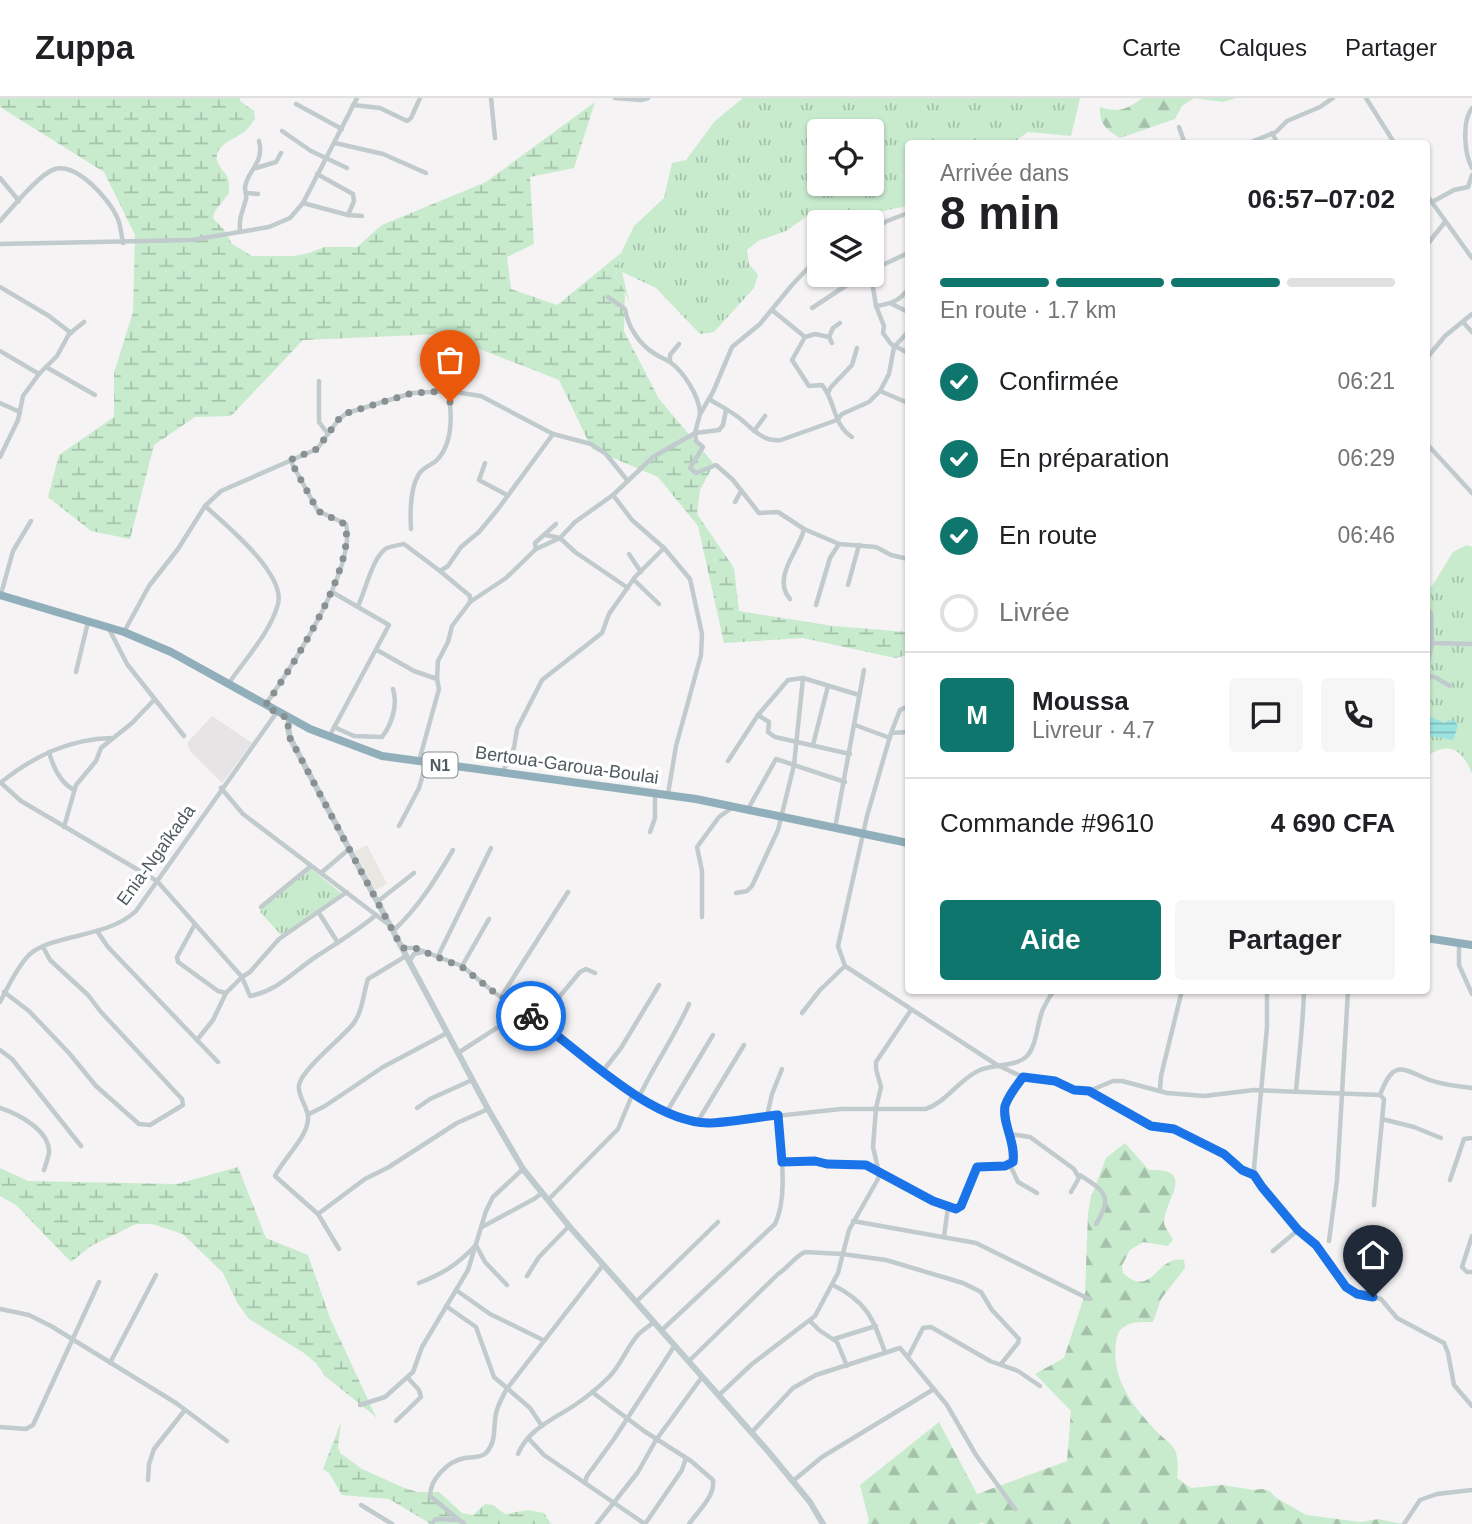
<!DOCTYPE html>
<html lang="fr">
<head>
<meta charset="utf-8">
<style>
	body { margin:0; font-family:Helvetica,sans-serif; background:#f6f6f6; color:#202124; height:100vh; display:flex; flex-direction:column; font-size:26px; white-space:nowrap }
	* { box-sizing:border-box; margin:0 }
	p { font-size:23px; color:#757577 }
	.icon { flex:none; width:38px; height:38px; fill:none; stroke:currentColor; stroke-width:2; stroke-linecap:round; stroke-linejoin:round }
	.map { position:relative; flex:1; overflow:hidden }
	.drawer { position:absolute; left:905px; top:42px; width:525px; height:854px; display:flex; flex-direction:column; background:#fff; border-radius:7px; box-shadow:0 2px 5px #0004 }
	.drawer>* { flex:none }
	.tools { position:absolute; left:807px; top:21px; display:grid; gap:14px }
	.tools a { display:grid; place-items:center; width:77px; height:77px; border-radius:7px; background:#fff; box-shadow:0 2px 5px #0004; font-size:35px }
	.pin { position:absolute; display:grid; place-items:center; width:60px; height:60px; color:#fff; margin:-72px -30px; border-radius:50% 50% 50% 0; rotate:-45deg; box-shadow:0 0 7px #0007 }
	.pin .icon { rotate:45deg }
	.courier { position:absolute; display:grid; place-items:center; width:70px; height:70px; margin:-35px; border:5px solid #1a73e8; border-radius:50%; background:#fff; color:#222; box-shadow:0 2px 9px #0007 }
	.head em { font-style:normal; font-weight:800 }
	.head div { display:flex; flex-direction:column-reverse }
	.head { display:flex; align-items:center; justify-content:space-between; height:119px; padding:0 35px }
	h1 { font-size:46px; font-weight:800; line-height:52px }
	.bar { display:grid; grid-template-columns:repeat(4,1fr); gap:10px 7px; align-content:center; height:84px; padding:0 35px }
	.bar i { height:9px; border-radius:5px; background:#e0e0e0 }
	.bar .current { background:#0f766e }
	.bar p { grid-column:span 4 }
	.line { display:flex; align-items:center; gap:18px; padding:0 35px; border-top:2px solid #e0e0e0 }
	.line div { flex:1 }
	.round { display:grid; place-items:center; flex:none; width:74px; height:74px; border-radius:7px; background:#f6f6f6 }
	ol { padding:0 35px; list-style:none }
	li { display:flex; align-items:center; gap:21px; height:77px }
	li p { margin-inline-start:auto }
	li .icon { padding:7px; border-radius:50%; background:#0f766e; color:#fff; stroke-width:4 }
	li:last-child { color:#757577 }
	li i { width:38px; height:38px; border:4px solid #e0e0e0; border-radius:50% }
	.primary-button { display:flex; gap:14px; margin-top:auto; padding:14px 35px }
	.primary-button a { flex:1; height:80px; border-radius:7px; background:#0f766e; color:#fff; font-size:28px; font-weight:800; line-height:80px; text-align:center }
	.primary-button a+a { background:#f6f6f6; color:#202124 }
	header { display:flex; align-items:center; gap:42px; box-sizing:border-box; height:98px; padding:0 35px; background:#fff; border-bottom:2px solid #e0e0e0 }
	header strong { font-size:33px }
	nav { display:flex; gap:38px; margin-inline-start:auto; font-size:24px }
	.map>svg:first-child { display:block }
	.commercial { fill:#eae6e1 }
	.education { fill:#e6e4e5 }
	.grass { fill:url(#grass-tufts); fill-rule:evenodd }
	.forest { fill:url(#forest-firs) }
	.wetland { fill:url(#wetland-marsh) }
	.water { fill:url(#water-rules) }
	.lines { fill:none; stroke-linecap:round; stroke-linejoin:round }
	.street { stroke:#c1cacd; stroke-width:4.5 }
	.secondary { stroke:#becace; stroke-width:6 }
	.highway { stroke:#91afbb; stroke-width:8 }
	.done { stroke:#889092; stroke-width:7; stroke-dasharray:0 12.6 }
	.route { stroke:#1a73e8; stroke-width:9 }
	.labels { text-anchor:middle; stroke-width:7; stroke-linejoin:round; paint-order:stroke }
	.shield { fill:#fff; stroke:#828c8e; stroke-width:2 }
	.shield-label { font-size:16px; font-weight:bold; fill:#4d5a5e }
	.street-label { font-size:18px; fill:#4d5a5e; stroke:#fff }
</style>
</head>
<body>
<header>
<strong>Zuppa</strong>
<nav><a>Carte</a><a>Calques</a><a>Partager</a></nav>
</header>
<div class="map">
<svg width="1472" height="1426" viewBox="0 0 1472 1426">
	<defs>
		<pattern id="grass-tufts" width="24" height="20" patternUnits="userSpaceOnUse" patternTransform="scale(1.75)"><rect width="24" height="20" fill="#c8ebce"/><path d="M3 7l-1-3M5 7V3M7 7l1-3M15 17l-1-3M17 17v-4M19 17l1-3" fill="none" stroke="#a5c1aa"/></pattern>
		<pattern id="forest-firs" width="22" height="20" patternUnits="userSpaceOnUse" patternTransform="scale(1.75)"><rect width="22" height="20" fill="#c8ebce"/><path d="M5 1l3.5 6h-7zM16 11l3.5 6h-7z" fill="#a5c1aa"/></pattern>
		<pattern id="wetland-marsh" width="20" height="14" patternUnits="userSpaceOnUse" patternTransform="scale(1.75)"><rect width="20" height="14" fill="#c8ebce"/><path d="M1 5h8M5 5V1M11 12h8M15 12V8" fill="none" stroke="#a5c1aa"/></pattern>
		<pattern id="water-rules" width="6" height="5" patternUnits="userSpaceOnUse" patternTransform="scale(1.75)"><rect width="6" height="5" fill="#9be3e1"/><path d="M0 2.5h6" fill="none" stroke="#81bbba"/></pattern>
	</defs>
	<rect width="100%" height="100%" fill="#f5f3f3"/>
	<polygon class="commercial" points="367,747 387,786 375,792 355,753"/>
	<polygon class="education" points="212,618 252,645 222,685 190,653 187,645"/>
	<g class="grass">
		<path d="M743 0H1080L1071 38 1028 34 1013 45 908 46V108L856 118 810 116 786 133 758 143 747 152 749 166 758 177 754 190 714 234 700 236 656 190 622 174 630 207 625 193 614 178 621 155 634 128 664 100 672 65 686 62 715 23ZM819 33H872V86H819Z"/>
		<path d="M1467 447 1472 449V676C1463 652 1449 642 1426 659V493L1432 488 1453 454Z"/>
		<polygon points="309,769 342,796 283,839 260,814 266,804"/>
	</g>
	<g class="forest">
		<path d="M1142 0H1236L1223 4 1194 0 1182 8 1175 21 1120 40C1106 32 1099 25 1100 9 1118 15 1127 12 1142 0Z"/>
		<path d="M1125 1045 1149 1072C1196 1070 1167 1099 1164 1122 1163 1129 1170 1135 1173 1142L1168 1148 1143 1144 1130 1152 1122 1167 1123 1175C1152 1202 1156 1157 1184 1162L1185 1170 1161 1201 1153 1224C1135 1224 1119 1223 1116 1244 1111 1282 1133 1308 1157 1334 1162 1339 1169 1344 1173 1349 1179 1357 1178 1371 1177 1380L1191 1390 1222 1387 1254 1392 1262 1391 1270 1393 1275 1399 1306 1417 1361 1424 1378 1421 1403 1426H984L982 1424 979 1426H867L869 1423 860 1387 939 1324 977 1396 1067 1363 1071 1313 1035 1276 1064 1260 1085 1196 1088 1115 1091 1099 1106 1060Z"/>
	</g>
	<g class="wetland">
		<path d="M0 0H240V3L254 13 255 21C252 25 248 31 244 34 235 40 211 49 218 65 225 79 230 74 229 95L215 113 213 120 224 132 232 146 252 158H294L309 155 325 149H357L382 127 486 84 595 4 574 70 530 79 534 146 507 159 511 191 557 207 621 155 614 178 625 193 624 233 659 301 714 366 700 392 697 416 734 470 739 513 833 528 908 534V557L895 560 803 540 724 545 698 428 658 379 592 351 559 282 441 236 303 242 231 318 195 319 154 347 130 441 91 433 48 399 59 357 114 319V275L133 214 135 137 104 74 0 9Z"/>
		<polygon points="238,1069 266,1140 308,1157 330,1220 376,1319 325,1278 316,1265 304,1255 249,1221 238,1206 223,1175 183,1136 152,1126 136,1126 91,1148 71,1164 16,1107 0,1098 0,1070 28,1083 177,1086"/>
		<polygon points="341,1324 338,1348 340,1355 362,1371 402,1389 417,1394 439,1394 462,1415 473,1417 485,1406 493,1407 505,1416 528,1412 544,1415 551,1426 431,1426 389,1401 342,1397 329,1375 323,1371"/>
	</g>
	<polygon class="water" points="1426,617 1445,625 1448,622 1455,623 1458,628 1453,642 1426,637"/>
	<g class="lines">
		<g class="street">
			<polyline points="491,0 495,40"/>
			<polyline points="615,0 641,2 648,0"/>
			<polyline points="1366,0 1395,46"/>
			<polyline points="296,6 342,31"/>
			<polyline points="353,7 380,10 407,23 411,20 420,0"/>
			<path d="M1472 10C1462 23 1464 55 1472 70"/>
			<polyline points="1179,29 1185,46"/>
			<polyline points="282,33 311,53 347,70"/>
			<polyline points="1272,35 1278,46"/>
			<polyline points="335,45 383,56 426,75"/>
			<polyline points="1246,46 1276,34 1287,23 1320,9 1333,0"/>
			<polyline points="256,70 276,64 281,55"/>
			<polyline points="317,76 353,96 354,103 348,117"/>
			<polyline points="0,80 19,103"/>
			<polyline points="246,95 258,96"/>
			<polyline points="1426,96 1472,160"/>
			<polyline points="1432,104 1454,92 1468,89 1472,77"/>
			<polyline points="303,105 348,117 362,118"/>
			<path d="M0 123C12 110 39 76 55 71 77 65 109 101 117 119 121 127 121 136 123 145"/>
			<polyline points="872,133 887,123 908,115"/>
			<path d="M240 134C239 118 242 116 246 101 247 98 245 94 245 90 246 73 265 66 259 43"/>
			<polyline points="0,146 192,142 269,129 290,120 303,105 357,0"/>
			<polyline points="1426,148 1445,124"/>
			<polyline points="872,172 908,155"/>
			<polyline points="871,177 876,208 884,228 883,235 891,246 908,255"/>
			<polyline points="0,189 49,218 71,235"/>
			<path d="M608 199 625 211C628 229 639 246 655 256 660 259 665 261 670 264 684 274 699 298 700 315"/>
			<polyline points="892,206 908,214"/>
			<path d="M876 208C890 206 900 203 908 191"/>
			<polyline points="812,210 862,177"/>
			<polyline points="772,212 805,239 815,236 829,239 832,245"/>
			<polyline points="1463,224 1472,234"/>
			<path d="M805 239 792 262 809 288 822 287C836 303 832 326 852 339"/>
			<polyline points="829,239 833,230 840,225"/>
			<polyline points="0,253 39,276"/>
			<polyline points="1426,261 1445,238 1472,216"/>
			<polyline points="670,264 670,257 679,246"/>
			<polyline points="46,269 95,297"/>
			<polyline points="319,283 319,324 328,336"/>
			<polyline points="880,293 908,305"/>
			<polyline points="828,295 831,289 852,267 857,250"/>
			<path d="M709 301C720 308 733 314 743 323 754 333 765 344 781 342L837 322 842 316 869 304 880 293 889 276 894 249 908 234"/>
			<polyline points="0,305 20,314"/>
			<polyline points="726,312 723,327 719,332 695,335 696,343 703,349 690,370 696,375 716,367 733,382 759,415 778,414 804,431 839,446 876,449 891,457 908,461"/>
			<polyline points="754,333 765,318"/>
			<polyline points="1426,345 1472,395"/>
			<polyline points="0,359 18,322 23,298 39,276 57,258 69,236 84,224"/>
			<polyline points="485,365 479,382 507,397"/>
			<polyline points="613,397 632,422 664,450 690,481 702,536 701,557 676,648 668,696"/>
			<polyline points="735,404 740,395"/>
			<path d="M205 408C225 426 286 476 278 506 270 535 246 560 229 585"/>
			<path d="M411 431C410 414 410 390 419 376 423 369 432 367 437 362 454 344 452 315 448 293"/>
			<polyline points="546,437 560,440 575,454 628,490"/>
			<polyline points="536,451 535,445 556,426"/>
			<polyline points="629,456 641,474"/>
			<polyline points="634,482 659,506"/>
			<polyline points="848,487 859,447"/>
			<polyline points="1,496 13,453 31,423"/>
			<path d="M790 501C771 479 800 452 804 431"/>
			<polyline points="470,504 470,498 440,473 448,468 461,449 479,434 498,411 553,336"/>
			<polyline points="816,507 830,460 839,446"/>
			<path d="M358 508C365 494 373 457 387 450 392 448 399 447 404 446L440 473"/>
			<polyline points="1426,511 1431,515 1432,545 1472,546"/>
			<polyline points="108,529 127,566 184,638"/>
			<polyline points="124,534 149,488 178,451 205,408 221,393 317,351 339,321 347,315 412,295 448,293 481,298 553,336 591,346 606,356 627,382"/>
			<polyline points="377,552 414,573 437,581"/>
			<polyline points="1426,573 1432,545"/>
			<polyline points="76,574 88,524"/>
			<polyline points="1426,578 1435,579 1450,588"/>
			<polyline points="1426,600 1426,609"/>
			<path d="M266 606C291 570 357 469 346 426L318 413 290 362"/>
			<polyline points="908,608 900,612 891,635 867,718 838,848 845,868 997,967 1023,979 1055,983 1081,993 1089,993 1113,983 1122,983 1167,995 1204,998 1254,992 1380,997 1384,1001 1374,1107"/>
			<polyline points="758,617 769,624 768,634 775,639 850,656"/>
			<polyline points="855,627 890,640"/>
			<path d="M334 629 354 638 382 639C392 626 398 607 393 591"/>
			<polyline points="892,635 908,634"/>
			<polyline points="329,639 389,527 332,494"/>
			<polyline points="813,647 828,588"/>
			<path d="M49 654C53 669 61 685 74 692"/>
			<polyline points="419,663 439,591 437,581 438,563 448,544 452,528 470,504 506,480 536,451 560,440 575,424 613,397 653,359 695,335 700,316 713,294 732,249 760,226 792,187 809,169 819,163"/>
			<polyline points="728,663 758,617 788,582 803,580 859,597"/>
			<polyline points="503,673 514,650 517,631 542,582 602,535 609,516 635,479 664,450"/>
			<polyline points="0,684 21,703 157,783 242,879 250,874 279,841 347,794"/>
			<path d="M0 685C34 658 69 641 112 640"/>
			<polyline points="221,690 243,716 388,826"/>
			<polyline points="748,711 776,661 845,684"/>
			<polyline points="399,728 419,690 426,666"/>
			<polyline points="64,729 76,687 96,663 101,650 132,625 154,602"/>
			<polyline points="835,730 864,572"/>
			<polyline points="650,734 655,720 655,696"/>
			<polyline points="321,775 349,751"/>
			<polyline points="736,795 747,793 752,788 778,732 794,667 803,580"/>
			<polyline points="377,804 414,775"/>
			<polyline points="261,809 311,768"/>
			<polyline points="319,815 338,845"/>
			<polyline points="702,819 702,773 697,749 719,719 733,709"/>
			<polyline points="195,826 177,859 178,864 218,893 226,895"/>
			<polyline points="97,833 108,849 218,964"/>
			<path d="M393 833C418 810 436 781 453 752"/>
			<polyline points="1459,846 1459,867 1472,896"/>
			<path d="M403 850H415L462 868 495 895 569 945 633 995 678 1020 710 1025 841 1011H926C948 1003 959 981 980 972 993 966 1016 969 1027 958 1037 947 1037 925 1043 911 1046 905 1050 898 1054 892"/>
			<polyline points="438,858 491,750"/>
			<polyline points="409,864 414,856 422,854"/>
			<polyline points="462,868 489,821"/>
			<polyline points="1267,892 1267,929 1254,1070 1256,1082 1298,1132 1316,1147 1346,1189 1357,1196 1381,1201 1397,1220 1444,1245 1448,1255 1454,1287 1472,1308"/>
			<polyline points="4,894 29,913 69,955 96,988 139,1026 150,1027 183,1007 182,1001 101,914 88,897 50,862 43,849"/>
			<polyline points="501,899 568,794"/>
			<path d="M0 904C8 889 17 869 29 857 51 836 108 840 136 813L277 614"/>
			<polyline points="802,915 820,892 845,868"/>
			<polyline points="534,920 560,898 580,874 586,871 595,875"/>
			<path d="M197 942 213 922 226 895 242 879 250 898C278 893 294 873 317 858 337 845 357 833 376 817"/>
			<polyline points="0,952 12,961 81,1048"/>
			<polyline points="458,955 523,913"/>
			<polyline points="603,973 621,950 659,887"/>
			<polyline points="1160,992 1161,978 1182,892"/>
			<path d="M1296 993C1299 959 1303 927 1304 892"/>
			<polyline points="1089,994 1151,1028 1173,1031 1201,1044 1224,1057 1242,1072 1254,1077"/>
			<path d="M1380 997C1393 963 1400 969 1427 981 1441 987 1457 988 1472 990"/>
			<path d="M639 999C654 967 675 938 689 906"/>
			<path d="M0 1010C18 1016 50 1032 49 1055 48 1060 46 1066 44 1072"/>
			<polyline points="417,1010 430,1001 472,982"/>
			<polyline points="666,1015 713,937"/>
			<polyline points="309,1016 325,1008 383,969 447,935"/>
			<polyline points="767,1018 772,996 782,971"/>
			<polyline points="1382,1021 1414,1029 1441,1040"/>
			<polyline points="698,1023 744,947"/>
			<polyline points="1010,1036 1030,1039 1074,1071 1079,1080 1071,1094"/>
			<path d="M782 1064 815 1063 827 1066 866 1067 942 1107 959 1110 977 1069 1005 1068 1013 1064C1016 1044 1002 1026 1005 1008 1008 998 1017 987 1023 979"/>
			<polyline points="1010,1067 1018,1084 1037,1095"/>
			<path d="M1080 1077C1104 1093 1114 1098 1096 1126"/>
			<polyline points="1450,1082 1464,1041 1472,1040"/>
			<polyline points="548,1102 618,1031 633,995"/>
			<polyline points="318,1116 365,1081 389,1069 457,1025 488,1011"/>
			<polyline points="853,1123 976,1145 1089,1201"/>
			<polyline points="482,1129 534,1101 542,1095"/>
			<polyline points="1472,1138 1462,1169 1467,1174 1472,1174"/>
			<polyline points="944,1139 948,1109"/>
			<polyline points="1329,1143 1337,1082 1348,892"/>
			<polyline points="477,1149 485,1164 507,1187"/>
			<path d="M339 1151 318 1116 275 1078C283 1061 310 1037 308 1018 307 1008 297 997 299 987 302 971 342 940 353 926 363 913 363 896 368 881L406 858"/>
			<polyline points="1273,1153 1298,1132"/>
			<polyline points="527,1178 539,1159 569,1128"/>
			<path d="M419 1185C442 1176 457 1167 474 1149"/>
			<path d="M833 1187C867 1204 873 1220 885 1254"/>
			<polyline points="456,1192 490,1216 543,1242"/>
			<polyline points="637,1203 718,1124"/>
			<polyline points="446,1208 476,1229 494,1279 530,1310 542,1328"/>
			<polyline points="0,1211 29,1217 51,1228 176,1305 227,1343"/>
			<polyline points="810,1223 819,1232 837,1244 847,1268"/>
			<path d="M662 1232 775 1126C789 1098 780 1048 778 1017"/>
			<polyline points="834,1241 876,1228"/>
			<polyline points="908,1259 923,1230 931,1229 990,1263 1018,1273 1040,1288"/>
			<path d="M689 1263 778 1176C788 1170 794 1159 805 1154L842 1156 886 1162 963 1185 981 1194 992 1212 1019 1241 1018 1245 1001 1266"/>
			<polyline points="110,1265 156,1177"/>
			<path d="M592 1294 644 1333 691 1363 713 1382C715 1399 698 1413 689 1426"/>
			<polyline points="719,1297 752,1266 815,1218 838,1175 849,1132 878,1081 879,1075 873,1049 876,1010 881,989 876,971 876,964 911,912"/>
			<polyline points="360,1307 385,1299 413,1274 422,1249 468,1172 486,1113 493,1099 523,1071"/>
			<polyline points="396,1323 421,1299 419,1292 408,1280"/>
			<polyline points="0,1329 26,1331 33,1327 99,1184"/>
			<polyline points="752,1334 793,1290 816,1277 900,1250 947,1307 976,1357 1015,1411"/>
			<polyline points="528,1340 544,1357 645,1426"/>
			<path d="M518 1356C528 1331 554 1321 575 1307 587 1299 599 1289 609 1279 621 1267 626 1251 637 1238 641 1233 648 1229 654 1224"/>
			<polyline points="148,1382 149,1366 154,1351 185,1312"/>
			<polyline points="793,1383 822,1359 934,1291"/>
			<polyline points="585,1384 587,1378 614,1341 675,1247"/>
			<polyline points="361,1407 392,1426"/>
			<polyline points="431,1426 436,1421 459,1422"/>
			<path d="M464 1426 430 1398C430 1381 448 1363 465 1360 472 1359 481 1360 486 1355 498 1342 492 1327 497 1312 499 1305 503 1298 506 1292L603 1167"/>
			<polyline points="597,1426 638,1374 656,1342 702,1279"/>
			<polyline points="645,1426 682,1372 686,1360"/>
			<polyline points="1404,1426 1420,1402 1437,1396 1472,1392"/>
		</g>
		<polyline class="secondary" points="289,621 288,629 290,640 488,1011 523,1071 569,1128 767,1352 810,1404 823,1426"/>
		<g class="highway">
			<polyline points="0,497 124,534 171,554 310,631 382,658 696,701 908,745"/>
			<polyline points="1426,840 1472,847"/>
		</g>
	</g>
	<g class="lines">
		<path class="done" d="M450 304 448 293 412 295 347 315 339 321 317 351 290 362 318 413 345 426C357 469 290 572 265 608L289 621 288 629 290 640 402 850H415L462 869 495 895 531 918"/>
		<path class="route" d="M531 918C579 951 648 1023 708 1025 727 1025 757 1019 778 1017L782 1064 815 1063 827 1066 866 1067 933 1103 956 1111 961 1108 977 1069 1005 1068 1013 1064C1016 1044 1002 1026 1005 1008 1008 998 1017 987 1023 979L1055 983 1074 992 1089 993 1151 1028 1174 1031 1224 1056 1242 1072 1254 1077 1262 1089 1298 1132 1316 1147 1346 1189 1357 1196 1373 1199"/>
	</g>
	<g class="labels">
		<rect class="shield" x="422.5" y="654.5" width="35" height="25" rx="5"/>
		<g class="shield-label">
			<text x="440" y="673">N1</text>
		</g>
		<g class="street-label">
			<text transform="translate(567 667) rotate(8)" y="6">Bertoua-Garoua-Boulai</text>
			<text transform="translate(156 757) rotate(-54)" y="6">Enia-Ngaîkada</text>
		</g>
	</g>
</svg>
<div class="tools">
<a><svg class="icon" aria-label="locate" viewBox="0 0 24 24"><circle cx="12" cy="12" r="6"/><path d="M12 2v4M12 18v4M2 12h4M18 12h4"/></svg></a>
<a><svg class="icon" aria-label="layers" viewBox="0 0 24 24"><path d="M12 4l9 5-9 5-9-5zM3 14l9 5 9-5"/></svg></a>
</div>
<div class="pin" style="left:450px;top:304px;background:#ea580c"><svg class="icon" aria-label="bag" viewBox="0 0 24 24"><path d="M5 8h14l-1 12H6zM9 8a3 3 0 0 1 6 0"/></svg></div>
<div class="pin" style="left:1373px;top:1199px;background:#1f2937"><svg class="icon" aria-label="home" viewBox="0 0 24 24"><path d="M3 11l9-7 9 7M6 9v11h12V9"/></svg></div>
<div class="courier" style="left:531px;top:918px"><svg class="icon" aria-label="bike" viewBox="0 0 24 24"><circle cx="6" cy="16" r="4"/><circle cx="18" cy="16" r="4"/><path d="M6 16l4-8h5l3 8M10 8l3 8H6M13 5h3"/></svg></div>
<section class="drawer">
<div class="head"><div><h1>8 min</h1><p>Arrivée dans</p></div><em>06:57–07:02</em></div>
<div class="bar"><i class="current"></i><i class="current"></i><i class="current"></i><i></i><p>En route · 1.7 km</p></div>
<ol>
<li><svg class="icon" aria-label="check" viewBox="0 0 24 24"><path d="M5 12l5 5 9-10"/></svg>Confirmée<p>06:21</p></li>
<li><svg class="icon" aria-label="check" viewBox="0 0 24 24"><path d="M5 12l5 5 9-10"/></svg>En préparation<p>06:29</p></li>
<li><svg class="icon" aria-label="check" viewBox="0 0 24 24"><path d="M5 12l5 5 9-10"/></svg>En route<p>06:46</p></li>
<li><i></i>Livrée</li>
</ol>
<div class="line" style="height:126px"><b class="round" style="background:#0f766e;color:#fff">M</b><div><b>Moussa</b><p>Livreur · 4.7</p></div><a class="round"><svg class="icon" aria-label="chat" viewBox="0 0 24 24"><path d="M4 5h16v11H9l-5 4z"/></svg></a><a class="round"><svg class="icon" aria-label="phone" viewBox="0 0 24 24"><path d="M5 4h4l2 5-3 2q2 4 5 5l2-3 5 2v4C11 20 4 13 5 4z"/></svg></a></div>
<div class="line" style="height:91px"><div>Commande #9610</div><b>4 690 CFA</b></div>
<div class="primary-button"><a>Aide</a><a>Partager</a></div>
</section>
</div>
</body>
</html>
